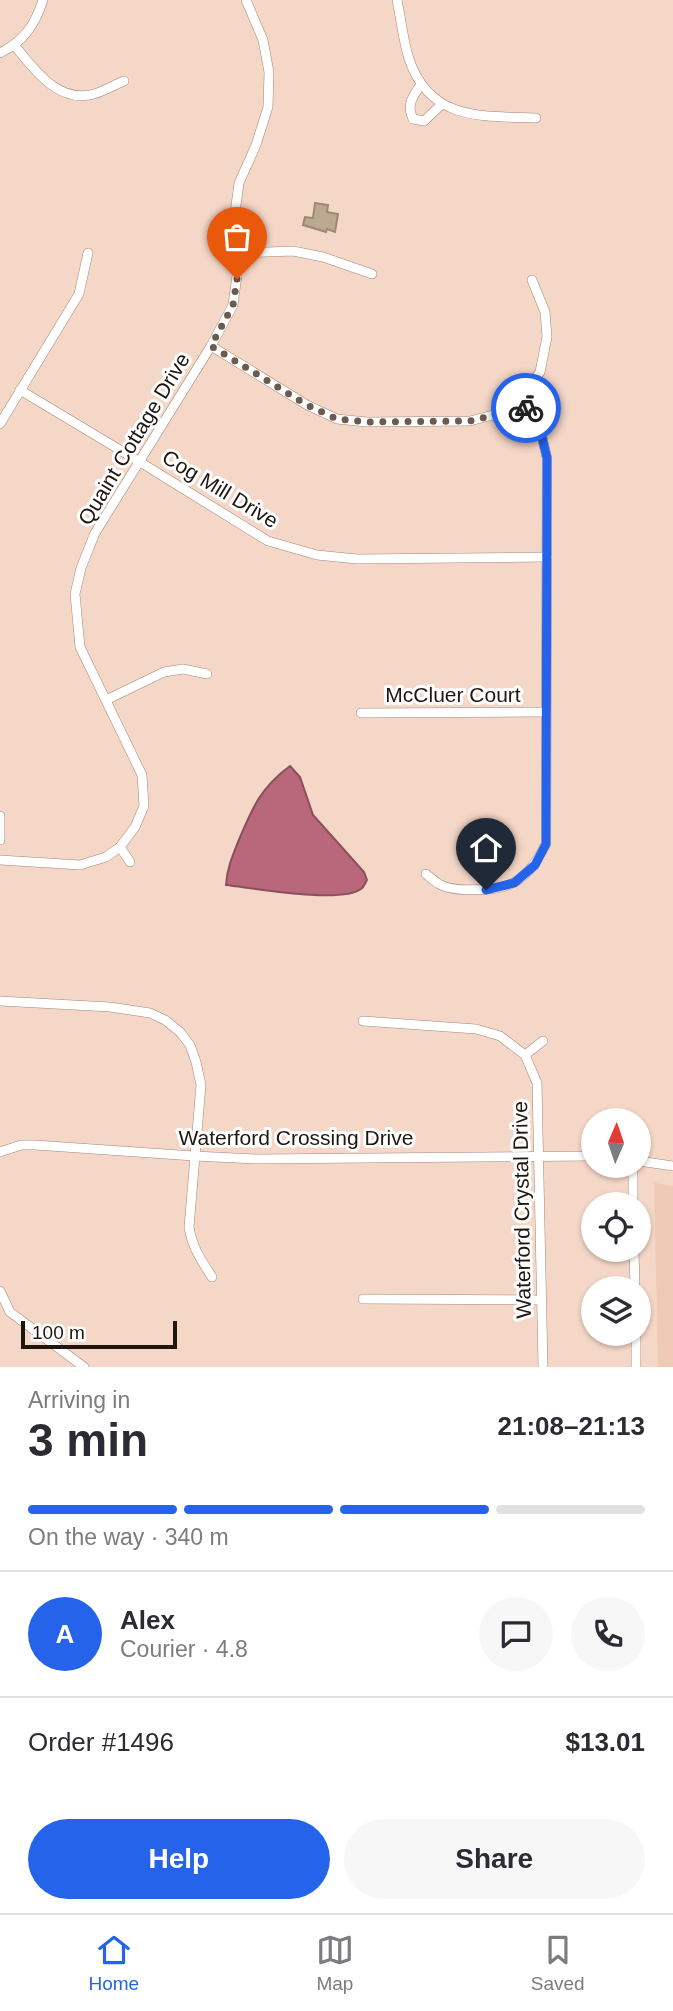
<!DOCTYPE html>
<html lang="en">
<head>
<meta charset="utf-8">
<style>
	body { margin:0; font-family:Arial,sans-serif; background:#f7f7f7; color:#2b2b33; height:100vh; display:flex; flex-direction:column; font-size:26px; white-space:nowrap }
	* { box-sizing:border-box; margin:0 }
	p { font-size:23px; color:#7c7c81 }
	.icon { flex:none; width:38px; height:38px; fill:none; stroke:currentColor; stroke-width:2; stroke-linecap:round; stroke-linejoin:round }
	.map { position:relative; height:1367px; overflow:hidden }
	.side { display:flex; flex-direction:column; background:#fff; flex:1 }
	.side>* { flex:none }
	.needle { width:46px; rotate:2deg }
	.fabs { position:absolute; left:581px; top:1108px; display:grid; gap:14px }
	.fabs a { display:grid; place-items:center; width:70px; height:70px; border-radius:50%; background:#fff; box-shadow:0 2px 5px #0004; font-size:35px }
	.scale { position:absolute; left:21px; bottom:18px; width:156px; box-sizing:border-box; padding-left:7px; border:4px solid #201610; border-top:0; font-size:19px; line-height:24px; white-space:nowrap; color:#201610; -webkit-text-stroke:5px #fff; paint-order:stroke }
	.pin { position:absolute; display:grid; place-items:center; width:60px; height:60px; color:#fff; margin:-72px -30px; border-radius:50% 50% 50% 0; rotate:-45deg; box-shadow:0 0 7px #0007 }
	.pin .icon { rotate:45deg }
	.courier { position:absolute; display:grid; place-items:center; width:70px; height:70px; margin:-35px; border:5px solid #2563eb; border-radius:50%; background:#fff; color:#222; box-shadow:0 2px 9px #0007 }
	.summary em { font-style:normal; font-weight:600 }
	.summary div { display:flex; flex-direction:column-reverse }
	.summary { display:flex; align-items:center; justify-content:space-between; height:119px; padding:0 28px }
	h1 { font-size:46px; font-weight:600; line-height:52px }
	.bar { display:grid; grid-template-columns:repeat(4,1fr); gap:10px 7px; align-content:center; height:84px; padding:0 28px }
	.bar i { height:9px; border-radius:5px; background:#e1e1e2 }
	.bar .selected { background:#2563eb }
	.bar p { grid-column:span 4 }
	.line { display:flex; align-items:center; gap:18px; padding:0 28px; border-top:2px solid #e1e1e2 }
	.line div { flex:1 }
	.round { display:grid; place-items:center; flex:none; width:74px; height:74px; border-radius:37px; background:#f7f7f7 }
	.cta { display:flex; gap:14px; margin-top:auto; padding:14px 28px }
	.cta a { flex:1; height:80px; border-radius:42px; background:#2563eb; color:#fff; font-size:28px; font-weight:600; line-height:80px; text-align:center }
	.cta a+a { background:#f7f7f7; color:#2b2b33 }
	.tab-bar { display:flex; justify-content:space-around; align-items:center; height:98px; border-top:2px solid #e1e1e2; background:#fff; font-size:19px; color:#7c7c81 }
	.tab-bar a { display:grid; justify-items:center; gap:4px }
	.tab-bar .selected { color:#2563eb }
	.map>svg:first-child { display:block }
	.built { fill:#efcab6 }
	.water { fill:#b9677b; stroke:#8b4f5b; stroke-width:2 }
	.building { fill:#bba890; stroke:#9c8972; stroke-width:2 }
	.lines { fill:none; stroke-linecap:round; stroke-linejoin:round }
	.minor-casing { stroke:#a28778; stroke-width:10 }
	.minor { stroke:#fff; stroke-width:9 }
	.done { stroke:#6b5a50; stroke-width:7; stroke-dasharray:0 12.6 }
	.route { stroke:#2563eb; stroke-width:9 }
	.labels { text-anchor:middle; stroke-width:6; stroke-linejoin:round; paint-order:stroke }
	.street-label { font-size:21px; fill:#201610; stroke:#fff }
</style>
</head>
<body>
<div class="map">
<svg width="673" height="1367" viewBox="0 0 673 1367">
	<rect width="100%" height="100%" fill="#f5d7c7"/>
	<polygon class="built" points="654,1183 673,1186 673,1367 658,1367"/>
	<path class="water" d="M290 766 300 777 313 815 364 872 367 880C365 883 364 887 361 889 341 904 253 888 226 885 227 869 232 857 238 842 252 809 260 788 290 766Z"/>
	<polygon class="building" points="315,203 328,205 327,212 338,214 335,232 327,229 326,232 303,225 305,217 313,218"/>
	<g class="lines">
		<g class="minor-casing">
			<g id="minor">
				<path d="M397 0C401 19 403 40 409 59 430 121 481 116 536 118"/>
				<path d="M15 46C34 69 58 104 94 94 104 91 114 85 124 81"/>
				<path d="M0 53C24 41 35 25 43 0"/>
				<path d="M421 84C413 97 406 104 413 119L424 121 442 104"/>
				<polyline points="240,253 293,251 323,257 372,274"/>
				<polyline points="211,346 307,405 337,419 367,422 470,421 493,415 520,400 540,372 547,337 545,312 532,280"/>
				<polyline points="20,390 140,462 268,541 317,555 357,559 547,557"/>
				<polyline points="0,424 79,294 88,253"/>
				<polyline points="106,700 164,672 183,669 207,674"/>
				<polyline points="361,713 545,712"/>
				<polyline points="0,816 0,840"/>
				<polyline points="120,847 130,862"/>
				<polyline points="0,860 80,865 106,857 120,847 135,827 144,806 142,775 80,647 75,594 81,568 95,533 211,346 233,305 240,253 235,213 239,183 256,145 268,107 269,72 263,40 246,0"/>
				<path d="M426 874C430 877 434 881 439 884 454 893 500 891 515 882 530 873 538 859 546 844L547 458 540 429 520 400"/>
				<path d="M0 1001 110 1007 150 1013 165 1020 180 1032 190 1045 196 1062 201 1085 189 1227C192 1247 201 1260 212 1277"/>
				<polyline points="363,1021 476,1029 500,1036 525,1055 537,1083 543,1367"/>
				<polyline points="525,1055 543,1041"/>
				<polyline points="0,1152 21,1145 35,1145 194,1156 257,1159 593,1156"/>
				<polyline points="639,1161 673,1166"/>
				<polyline points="633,1166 633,1204"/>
				<polyline points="634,1250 635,1288"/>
				<polyline points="0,1291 10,1312 84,1367"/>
				<polyline points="363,1299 541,1300"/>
				<polyline points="636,1334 636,1367"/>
			</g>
		</g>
		<use href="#minor" class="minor"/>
	</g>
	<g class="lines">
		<polyline class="done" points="237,279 233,305 211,346 307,405 337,419 368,422 470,421 494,415 520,400 526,408"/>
		<polyline class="route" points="486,890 514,883 535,865 546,844 547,458 540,429 526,408"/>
	</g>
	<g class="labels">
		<g class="street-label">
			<text transform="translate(134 439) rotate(-59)" y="7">Quaint Cottage Drive</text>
			<text transform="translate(220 489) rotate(31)" y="7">Cog Mill Drive</text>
			<text x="453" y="702">McCluer Court</text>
			<text x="296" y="1145">Waterford Crossing Drive</text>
			<text transform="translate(522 1210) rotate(-91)" y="7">Waterford Crystal Drive</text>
		</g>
	</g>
</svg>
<div class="fabs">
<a><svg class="needle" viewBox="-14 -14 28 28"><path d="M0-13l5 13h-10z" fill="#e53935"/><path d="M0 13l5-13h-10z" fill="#7c7c81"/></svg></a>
<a><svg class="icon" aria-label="locate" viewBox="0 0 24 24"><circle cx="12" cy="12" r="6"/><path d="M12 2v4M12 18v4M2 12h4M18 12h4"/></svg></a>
<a><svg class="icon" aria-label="layers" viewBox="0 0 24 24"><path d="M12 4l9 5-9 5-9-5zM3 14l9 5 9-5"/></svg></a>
</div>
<div class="scale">100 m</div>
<div class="pin" style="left:237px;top:279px;background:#ea580c"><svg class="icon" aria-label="bag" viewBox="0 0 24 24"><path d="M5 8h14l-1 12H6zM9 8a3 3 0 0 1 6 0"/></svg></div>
<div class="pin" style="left:486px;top:890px;background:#1f2937"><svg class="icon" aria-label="home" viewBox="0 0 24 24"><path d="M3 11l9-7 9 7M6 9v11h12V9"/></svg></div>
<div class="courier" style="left:526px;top:408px"><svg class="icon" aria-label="bike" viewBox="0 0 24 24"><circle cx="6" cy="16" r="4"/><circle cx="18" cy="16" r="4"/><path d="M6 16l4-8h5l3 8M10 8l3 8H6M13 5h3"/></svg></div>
</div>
<section class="side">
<div class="summary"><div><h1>3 min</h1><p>Arriving in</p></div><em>21:08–21:13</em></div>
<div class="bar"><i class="selected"></i><i class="selected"></i><i class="selected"></i><i></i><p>On the way · 340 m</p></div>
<div class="line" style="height:126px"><b class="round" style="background:#2563eb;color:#fff">A</b><div><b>Alex</b><p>Courier · 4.8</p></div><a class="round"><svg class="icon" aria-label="chat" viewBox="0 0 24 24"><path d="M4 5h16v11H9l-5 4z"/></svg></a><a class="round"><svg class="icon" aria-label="phone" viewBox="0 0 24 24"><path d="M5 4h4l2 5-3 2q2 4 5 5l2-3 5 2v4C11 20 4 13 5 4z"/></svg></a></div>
<div class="line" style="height:91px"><div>Order #1496</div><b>$13.01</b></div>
<div class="cta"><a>Help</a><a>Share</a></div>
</section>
<nav class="tab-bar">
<a class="selected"><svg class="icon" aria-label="home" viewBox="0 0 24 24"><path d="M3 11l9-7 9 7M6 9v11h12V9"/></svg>Home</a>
<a><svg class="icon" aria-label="map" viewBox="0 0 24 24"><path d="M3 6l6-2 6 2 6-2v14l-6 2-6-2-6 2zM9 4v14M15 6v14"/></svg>Map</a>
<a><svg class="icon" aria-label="saved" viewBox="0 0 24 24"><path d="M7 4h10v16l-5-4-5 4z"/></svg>Saved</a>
</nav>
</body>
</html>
